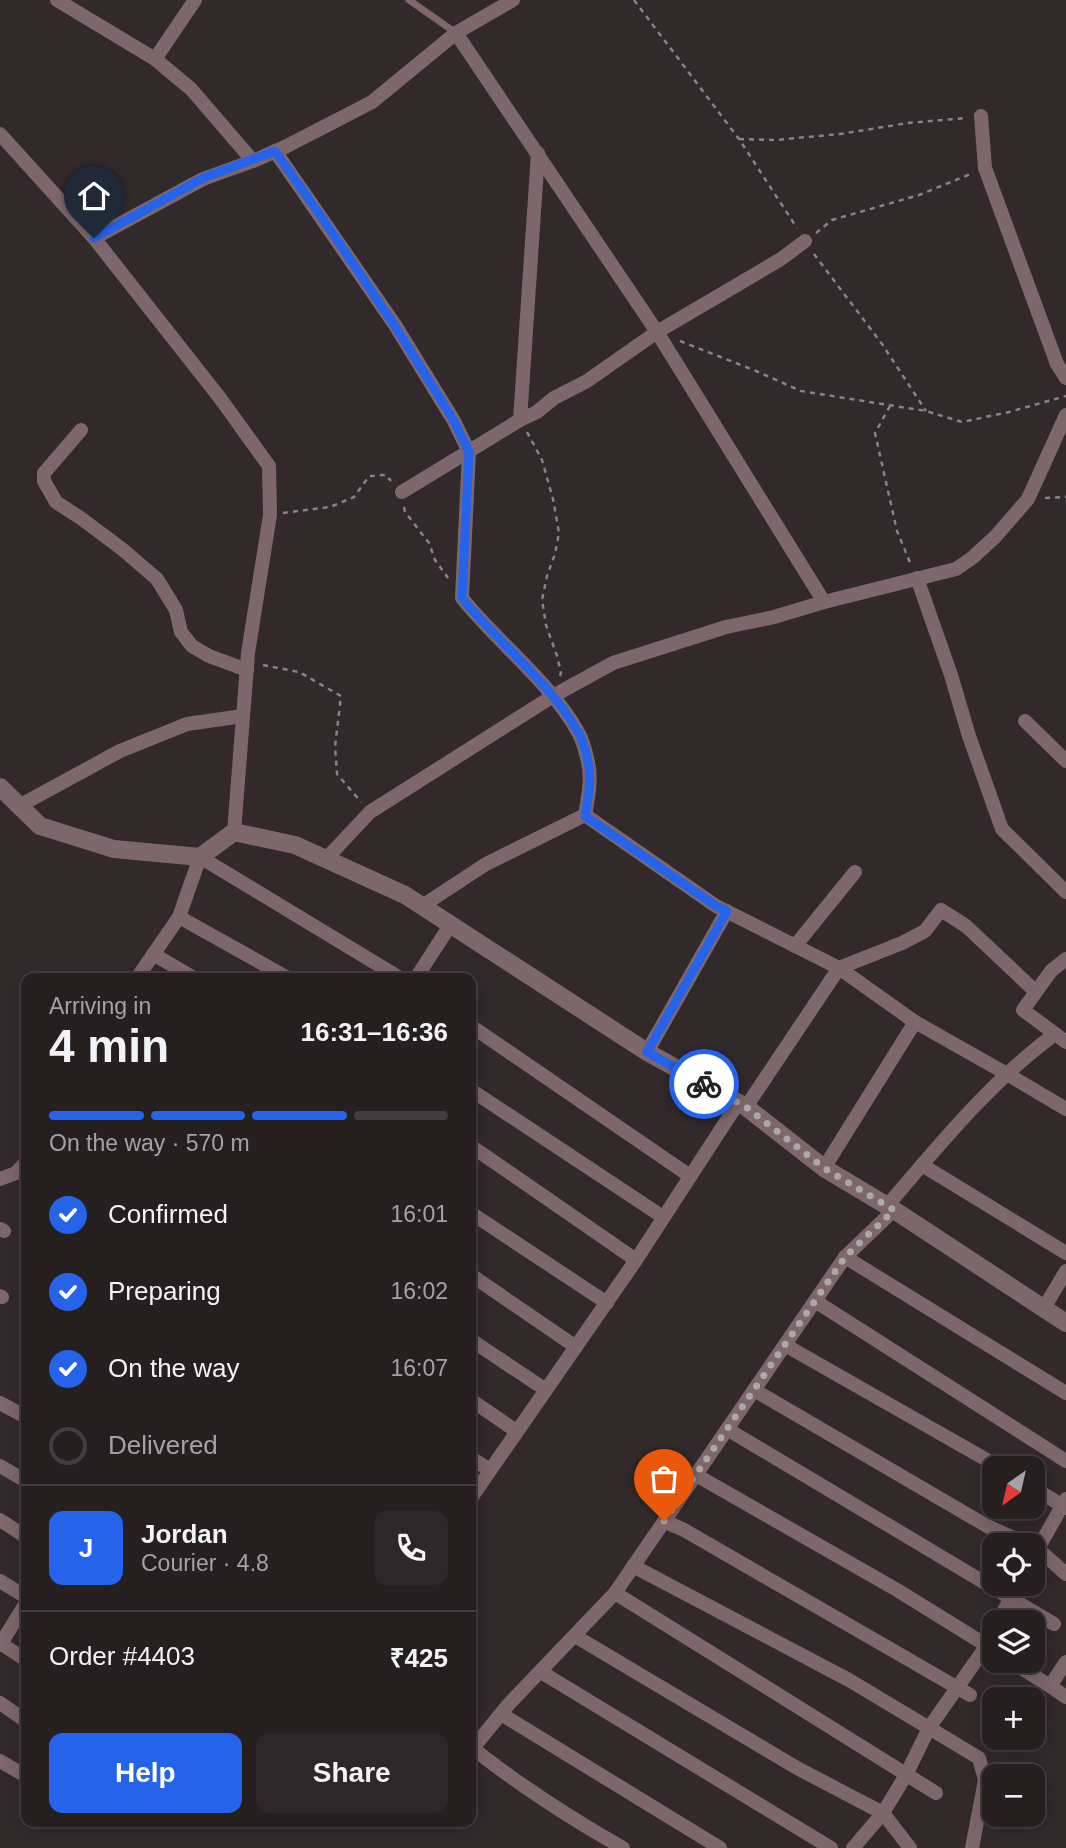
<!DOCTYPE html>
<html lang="en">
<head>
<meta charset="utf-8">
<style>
	body { margin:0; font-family:Arial,sans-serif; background:#2e2729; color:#f1f3f6; height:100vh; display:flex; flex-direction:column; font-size:26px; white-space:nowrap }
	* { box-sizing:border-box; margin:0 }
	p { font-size:23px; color:#a4a2a5 }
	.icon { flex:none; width:38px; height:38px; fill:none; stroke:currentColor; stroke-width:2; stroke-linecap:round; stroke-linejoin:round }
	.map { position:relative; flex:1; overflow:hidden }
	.side { position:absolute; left:21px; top:973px; width:455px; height:854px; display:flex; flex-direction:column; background:#261f20; border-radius:14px; box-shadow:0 4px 18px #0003,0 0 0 2px #423d3e }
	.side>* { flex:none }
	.needle { width:46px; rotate:214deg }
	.tools { position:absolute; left:982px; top:1456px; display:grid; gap:14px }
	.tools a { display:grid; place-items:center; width:63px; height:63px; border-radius:14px; background:#261f20; box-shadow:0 4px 18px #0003,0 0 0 2px #423d3e; font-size:35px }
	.pin { position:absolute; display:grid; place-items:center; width:60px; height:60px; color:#fff; margin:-72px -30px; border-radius:50% 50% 50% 0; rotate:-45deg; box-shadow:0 0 7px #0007 }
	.pin .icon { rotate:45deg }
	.courier { position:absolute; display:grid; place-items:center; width:70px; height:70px; margin:-35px; border:5px solid #2563eb; border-radius:50%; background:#fff; color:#222; box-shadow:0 2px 9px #0007 }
	.overview em { font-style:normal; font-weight:700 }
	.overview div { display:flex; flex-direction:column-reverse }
	.overview { display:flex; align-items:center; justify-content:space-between; height:119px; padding:0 28px }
	h1 { font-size:46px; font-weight:700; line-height:52px }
	.bar { display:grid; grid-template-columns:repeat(4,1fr); gap:10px 7px; align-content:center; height:84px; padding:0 28px }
	.bar i { height:9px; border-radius:5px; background:#423d3e }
	.bar .on { background:#2563eb }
	.bar p { grid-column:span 4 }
	.line { display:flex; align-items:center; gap:18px; padding:0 28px; border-top:2px solid #423d3e }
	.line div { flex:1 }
	.round { display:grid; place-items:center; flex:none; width:74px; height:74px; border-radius:14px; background:#2e2729 }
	ol { padding:0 28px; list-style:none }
	li { display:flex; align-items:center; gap:21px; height:77px }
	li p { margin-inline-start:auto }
	li .icon { padding:7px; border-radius:50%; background:#2563eb; color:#fff; stroke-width:4 }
	li:last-child { color:#a4a2a5 }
	li i { width:38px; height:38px; border:4px solid #423d3e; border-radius:50% }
	.action { display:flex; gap:14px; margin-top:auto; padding:14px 28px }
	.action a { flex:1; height:80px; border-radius:14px; background:#2563eb; color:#fff; font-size:28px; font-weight:700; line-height:80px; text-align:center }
	.action a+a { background:#2e2729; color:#f1f3f6 }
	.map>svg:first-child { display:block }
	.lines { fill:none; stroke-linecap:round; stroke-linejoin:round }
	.path { stroke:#8a8284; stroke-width:2.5; stroke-dasharray:5 5; stroke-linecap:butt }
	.service { stroke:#7e676c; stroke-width:7 }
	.minor { stroke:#7e676c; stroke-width:14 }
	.tertiary { stroke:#7e676c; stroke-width:18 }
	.done { stroke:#aea7a8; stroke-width:7; stroke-dasharray:0 12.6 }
	.route { stroke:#2563eb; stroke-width:9 }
</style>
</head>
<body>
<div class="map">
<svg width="1066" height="1848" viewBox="0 0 1066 1848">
	<rect width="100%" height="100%" fill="#32292b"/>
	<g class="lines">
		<g class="path">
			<polyline points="634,0 739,139 797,228"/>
			<polyline points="739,139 775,140 840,134 908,123 966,118"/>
			<polyline points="816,233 832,220 919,195 973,173"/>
			<polyline points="814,254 882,344 926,411"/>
			<polyline points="680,341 756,371 801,391 926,411 962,422 1009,412 1066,396"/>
			<polyline points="890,406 875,433 897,531 911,565"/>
			<polyline points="527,432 542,460 553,499 559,533 555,554 547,576 542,600 546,625 557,656 561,673 560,676"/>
			<polyline points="1045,498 1066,497"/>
			<polyline points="404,507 405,512 429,543 435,560 448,578"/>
			<polyline points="283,513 330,507 354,497 369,476 386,475 391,481"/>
			<polyline points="263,665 299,672 341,696 335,747 337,774 361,802"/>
		</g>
		<polyline class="service" points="409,0 456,33"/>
		<g class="minor">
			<polyline points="57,0 155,59 191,89 253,161"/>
			<polyline points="456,33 657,332 824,602"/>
			<polyline points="155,59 195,0"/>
			<polyline points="981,116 985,168 1057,364 1066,378"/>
			<polyline points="0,134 94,238 220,398 269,466 270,515 248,653 234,832"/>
			<path d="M275 151 395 325 454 421 469 452 462 598C497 642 551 683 578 732 583 740 586 753 588 762 592 780 588 798 585 815"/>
			<polyline points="94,238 203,179 253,161 285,147 372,102 456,33 513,0"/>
			<polyline points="520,420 537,412 554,398 587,381 657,332 781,259 805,241"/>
			<polyline points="81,430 44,473 44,481 56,502 82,519 122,549 157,579 176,610 181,632 192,646 209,656 247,670"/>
			<polyline points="402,492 520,420 538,153"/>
			<polyline points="917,578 951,675 969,736 1002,829 1066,892"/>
			<polyline points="1025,721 1066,761"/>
			<polyline points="19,806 120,751 187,724 243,716"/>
			<polyline points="585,815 716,906 839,968 915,1022 1007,1074 1066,1109"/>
			<polyline points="326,859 370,812 553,696 613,663 726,627 774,617 824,602 956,569 972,558 995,537 1028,499 1066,415"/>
			<polyline points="422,906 486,864 585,815"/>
			<polyline points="179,917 288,978"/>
			<polyline points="795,946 855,872"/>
			<polyline points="153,954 194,978"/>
			<polyline points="1066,959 1051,971 1023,1010 1066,1042"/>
			<polyline points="137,978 179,917 200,857 400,978"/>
			<polyline points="416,978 451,924"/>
			<polyline points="471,1026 690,1176"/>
			<polyline points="647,1052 727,911"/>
			<polyline points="471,1090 663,1217"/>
			<polyline points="746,1107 839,968 902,943 925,931 941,910 966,926 1035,991"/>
			<polyline points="471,1146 636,1260"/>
			<polyline points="922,1165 1066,1253"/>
			<polyline points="824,1168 915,1022"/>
			<polyline points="0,1179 16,1173 26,1162"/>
			<path d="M887 1206C939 1145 991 1081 1055 1034"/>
			<polyline points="471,1213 607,1303"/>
			<polyline points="0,1229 4,1231"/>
			<polyline points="845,1257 1066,1393"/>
			<polyline points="471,1275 576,1347"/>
			<polyline points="0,1296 2,1297"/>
			<polyline points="815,1301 1066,1461"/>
			<polyline points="1044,1308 1066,1271"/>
			<polyline points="471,1340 546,1390"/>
			<polyline points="785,1345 1001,1468"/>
			<polyline points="754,1390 987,1526 1029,1545"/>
			<polyline points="471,1400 516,1431"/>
			<polyline points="0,1403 26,1417"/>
			<polyline points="727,1429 1054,1624"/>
			<polyline points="471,1458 490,1470"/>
			<polyline points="0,1466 26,1481"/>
			<polyline points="696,1475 897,1590 994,1650"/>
			<polyline points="1032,1487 1066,1508"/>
			<polyline points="471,1498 636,1260 738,1103"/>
			<polyline points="0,1520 26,1537"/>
			<polyline points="664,1521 684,1530 970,1695"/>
			<polyline points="1032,1547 1038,1549 1066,1574"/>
			<polyline points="1032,1559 1066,1499"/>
			<polyline points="633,1566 849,1680 979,1758 985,1780 972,1848"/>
			<polyline points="0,1581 26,1597"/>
			<polyline points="615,1593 936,1793"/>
			<polyline points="998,1622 1018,1584"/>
			<polyline points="575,1636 797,1768 883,1813 910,1848"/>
			<polyline points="0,1643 26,1660"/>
			<polyline points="0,1645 26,1603"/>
			<polyline points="1010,1661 1050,1686"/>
			<polyline points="1066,1662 1050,1686 1066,1697"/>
			<polyline points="541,1672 831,1848"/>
			<polyline points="0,1703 26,1721"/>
			<polyline points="501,1714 720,1848"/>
			<path d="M471 1747C518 1784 570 1818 623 1848"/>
			<polyline points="473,1748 508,1705 615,1593 845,1257 894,1210"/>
			<polyline points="0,1761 26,1776"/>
			<polyline points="853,1848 883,1813 906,1775 929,1728 987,1645 994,1630"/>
		</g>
		<polyline class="tertiary" points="0,787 40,826 114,849 200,857 234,832 295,845 405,895 647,1052 746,1107 824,1168 894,1210 1066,1323"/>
	</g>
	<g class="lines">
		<polyline class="done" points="664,1521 845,1257 894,1210 824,1168 746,1107 704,1084"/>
		<path class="route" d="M94 238 203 178 275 151 325 222 395 326 454 421 469 452 462 598C497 642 551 683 578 732 583 740 586 753 588 762 592 780 588 798 585 816L716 906 727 911 647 1052 704 1084"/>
	</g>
</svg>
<div class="tools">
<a><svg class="needle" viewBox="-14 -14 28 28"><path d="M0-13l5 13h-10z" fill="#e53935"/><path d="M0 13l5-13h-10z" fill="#a4a2a5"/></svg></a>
<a><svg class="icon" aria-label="locate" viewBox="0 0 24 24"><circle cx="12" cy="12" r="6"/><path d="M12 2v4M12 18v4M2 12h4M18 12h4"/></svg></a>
<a><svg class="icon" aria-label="layers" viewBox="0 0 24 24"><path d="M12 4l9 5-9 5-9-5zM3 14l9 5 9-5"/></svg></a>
<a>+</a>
<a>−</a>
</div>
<div class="pin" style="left:664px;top:1521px;background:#ea580c"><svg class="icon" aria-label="bag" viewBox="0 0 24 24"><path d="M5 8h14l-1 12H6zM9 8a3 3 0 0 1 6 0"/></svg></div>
<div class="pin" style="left:94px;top:238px;background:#1f2937"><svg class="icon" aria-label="home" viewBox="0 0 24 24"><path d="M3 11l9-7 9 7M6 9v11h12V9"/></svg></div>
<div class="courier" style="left:704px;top:1084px"><svg class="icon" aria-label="bike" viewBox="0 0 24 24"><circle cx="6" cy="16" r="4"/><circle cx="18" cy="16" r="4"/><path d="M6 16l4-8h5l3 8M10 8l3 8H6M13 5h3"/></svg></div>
<section class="side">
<div class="overview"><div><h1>4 min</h1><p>Arriving in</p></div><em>16:31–16:36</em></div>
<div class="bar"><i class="on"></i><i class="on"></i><i class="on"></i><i></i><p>On the way · 570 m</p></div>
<ol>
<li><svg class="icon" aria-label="check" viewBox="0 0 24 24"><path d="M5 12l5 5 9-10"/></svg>Confirmed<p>16:01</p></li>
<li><svg class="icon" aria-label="check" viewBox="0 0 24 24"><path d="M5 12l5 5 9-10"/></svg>Preparing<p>16:02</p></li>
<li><svg class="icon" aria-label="check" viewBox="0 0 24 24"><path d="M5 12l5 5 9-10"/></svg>On the way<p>16:07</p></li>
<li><i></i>Delivered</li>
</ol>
<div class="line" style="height:126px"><b class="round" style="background:#2563eb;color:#fff">J</b><div><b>Jordan</b><p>Courier · 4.8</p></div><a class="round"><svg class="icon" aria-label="phone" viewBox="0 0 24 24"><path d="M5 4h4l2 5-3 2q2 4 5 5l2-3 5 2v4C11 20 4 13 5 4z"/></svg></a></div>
<div class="line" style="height:91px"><div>Order #4403</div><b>₹425</b></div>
<div class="action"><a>Help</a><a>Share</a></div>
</section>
</div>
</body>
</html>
